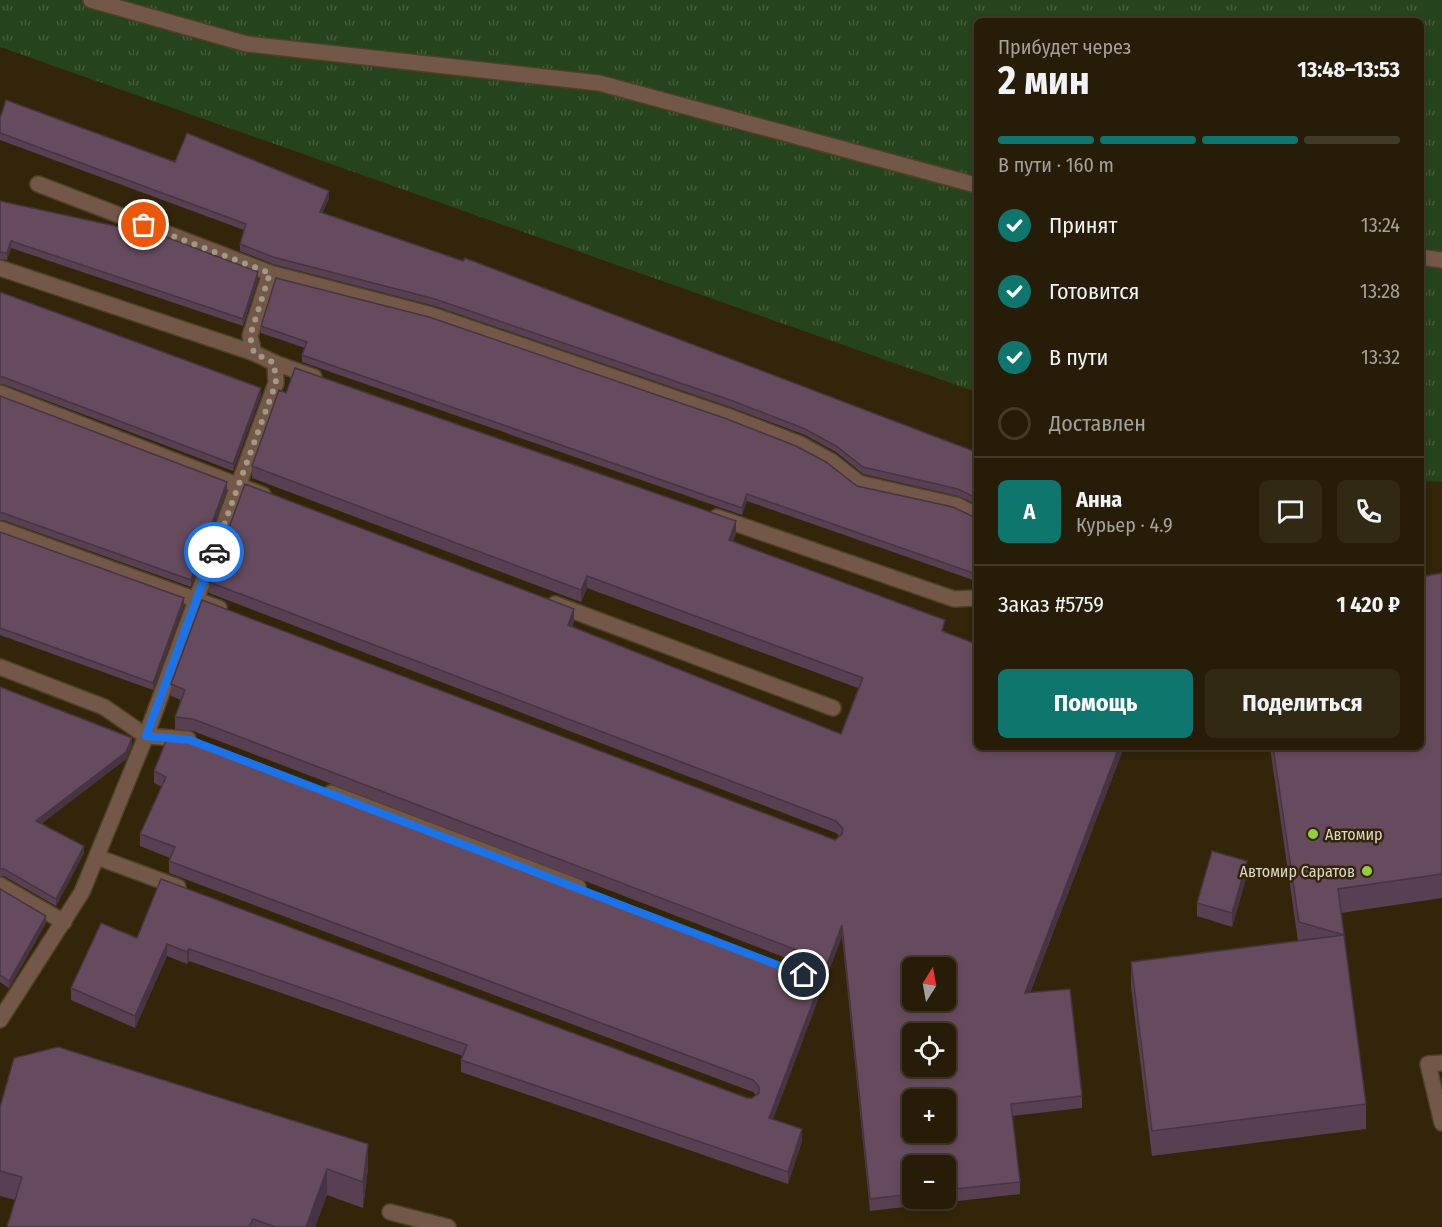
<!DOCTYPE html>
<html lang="ru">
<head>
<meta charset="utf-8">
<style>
	body { margin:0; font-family:"Fira Sans Condensed",sans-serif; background:#322915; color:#f1f3f6; height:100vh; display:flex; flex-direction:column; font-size:22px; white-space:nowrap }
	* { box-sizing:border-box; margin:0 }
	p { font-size:20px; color:#a4a19b }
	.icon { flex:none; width:33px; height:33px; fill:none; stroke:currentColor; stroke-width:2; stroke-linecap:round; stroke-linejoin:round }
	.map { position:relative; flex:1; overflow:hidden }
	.details { position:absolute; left:974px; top:18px; width:450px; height:732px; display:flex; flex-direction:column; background:#261c07; border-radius:9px; box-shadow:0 3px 9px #0003,0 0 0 2px #423a28 }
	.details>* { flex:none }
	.needle { width:39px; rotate:11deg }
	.buttons { position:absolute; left:902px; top:957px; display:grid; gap:12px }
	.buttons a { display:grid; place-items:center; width:54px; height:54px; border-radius:9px; background:#261c07; box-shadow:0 3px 9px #0003,0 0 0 2px #423a28; font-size:30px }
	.pin { position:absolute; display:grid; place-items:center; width:51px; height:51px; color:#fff; margin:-26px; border:3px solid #fff; border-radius:50%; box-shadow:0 2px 6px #0007 }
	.courier { position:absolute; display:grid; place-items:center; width:60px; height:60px; margin:-30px; border:4px solid #1a73e8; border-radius:50%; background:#fff; color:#222; box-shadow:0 2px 8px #0007 }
	.overview em { font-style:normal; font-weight:700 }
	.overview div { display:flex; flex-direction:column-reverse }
	.overview { display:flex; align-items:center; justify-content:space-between; height:102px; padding:0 24px }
	h1 { font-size:39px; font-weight:700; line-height:45px }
	.bar { display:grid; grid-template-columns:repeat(4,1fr); gap:9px 6px; align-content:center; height:72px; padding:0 24px }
	.bar i { height:8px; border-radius:4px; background:#423a28 }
	.bar .active { background:#0f766e }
	.bar p { grid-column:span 4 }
	.line { display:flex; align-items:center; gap:15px; padding:0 24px; border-top:2px solid #423a28 }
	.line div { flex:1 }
	.round { display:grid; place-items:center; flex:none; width:63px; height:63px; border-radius:9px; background:#322915 }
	ol { padding:0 24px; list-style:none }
	li { display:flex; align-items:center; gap:18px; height:66px }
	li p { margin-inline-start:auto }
	li .icon { padding:6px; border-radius:50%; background:#0f766e; color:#fff; stroke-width:4 }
	li:last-child { color:#a4a19b }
	li i { width:33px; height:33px; border:3px solid #423a28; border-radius:50% }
	.cta { display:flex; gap:12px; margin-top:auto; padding:12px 24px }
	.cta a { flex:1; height:69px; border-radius:9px; background:#0f766e; color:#fff; font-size:24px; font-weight:700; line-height:69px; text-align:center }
	.cta a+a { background:#322915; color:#f1f3f6 }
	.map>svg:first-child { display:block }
	.grass { fill:url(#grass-tufts) }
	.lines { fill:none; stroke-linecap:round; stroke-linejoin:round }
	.service-casing { stroke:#4e4127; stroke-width:18 }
	.service { stroke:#73584a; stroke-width:15 }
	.wall { fill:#584052; fill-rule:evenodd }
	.shaded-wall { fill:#473442 }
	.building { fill:#664b5f; stroke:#473442; stroke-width:1.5; fill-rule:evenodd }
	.done { stroke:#a29984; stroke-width:6; stroke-dasharray:0 10.8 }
	.route { stroke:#1a73e8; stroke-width:8 }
	.poi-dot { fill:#91cd3f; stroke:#322509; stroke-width:2 }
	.labels { text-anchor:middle; stroke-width:5; stroke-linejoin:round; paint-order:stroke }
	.poi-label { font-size:16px; fill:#dfd7c7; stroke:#322509; text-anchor:start }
</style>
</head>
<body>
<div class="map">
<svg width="1442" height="1227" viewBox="0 0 1442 1227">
	<defs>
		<pattern id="grass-tufts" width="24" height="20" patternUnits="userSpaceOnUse" patternTransform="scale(1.5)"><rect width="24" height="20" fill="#25431c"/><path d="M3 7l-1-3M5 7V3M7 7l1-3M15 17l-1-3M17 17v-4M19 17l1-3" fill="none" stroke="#445d3c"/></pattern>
	</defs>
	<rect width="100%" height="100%" fill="#322509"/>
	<polygon class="grass" points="0,0 1442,0 1442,482 1420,481 1420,21 976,21 976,392 0,47"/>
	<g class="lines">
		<g class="service-casing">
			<g id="service">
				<polyline points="91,0 247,44 599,83 976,185"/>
				<polyline points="38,184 270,273 432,315 730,417 800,444 831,461 859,483 956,505 976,515"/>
				<polyline points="1420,257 1442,260"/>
				<polyline points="0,268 254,353"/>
				<polyline points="275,363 314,377"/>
				<polyline points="0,393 263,495"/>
				<polyline points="717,517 954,599 976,598"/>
				<polyline points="0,529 219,608"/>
				<polyline points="555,604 833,708"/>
				<polyline points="0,667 104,707 146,736 188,739"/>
				<polyline points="331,793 578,887"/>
				<polyline points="97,857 178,887"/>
				<polyline points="0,885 64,922"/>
				<polyline points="0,1020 82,892 146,736 276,383 275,363 254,353 250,336 270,273"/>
				<polyline points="1442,1063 1428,1064 1442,1123"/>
				<polyline points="390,1212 448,1227"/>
			</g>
		</g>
		<use href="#service" class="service"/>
	</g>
	<g class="wall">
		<polygon points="0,118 175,162 329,198 322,213 976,452 976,504 958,496 863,474 836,452 805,435 733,408 435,306 273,264 240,251 240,244 244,230 0,140"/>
		<polygon points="0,201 258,279 243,326 11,248 7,260 0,259"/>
		<polygon points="0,292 261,395 233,471 3,384 0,384"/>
		<polygon points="261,326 976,518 976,581 747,501 742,515 302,362 302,355 305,348 261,333"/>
		<polygon points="0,396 227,489 191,587 3,520 0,520"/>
		<path d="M252 466 736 533 733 541 945 632 976 747H1124L1030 993 1082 1096V1108L1012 1116 1020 1182V1194L870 1211 842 936 773 1119 802 1141 788 1184 461 1072V1060L463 1056 189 961 187 964 167 956 135 1028 71 1000V988L137 938 161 879 747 1098H752L756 1095 753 1092 169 873V861L170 858 140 846V834L162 787 154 783V771L801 972 810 971 811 969 807 966 193 731 175 729V717L181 700 171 696V684L835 840 839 836 836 833 209 593V582L574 621 572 627 841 734 858 688 587 588 581 602 252 478ZM912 1166H945V1198H912Z"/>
		<polygon points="0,532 184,605 153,690 0,635"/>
		<polygon points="1442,573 1442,898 1341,913 1366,1104 1366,1129 1152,1156 1131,987 1131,962 1298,941 1270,747 1420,747 1420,577"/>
		<polygon points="0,687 132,745 126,759 42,823 84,853 56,906 4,876 0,876"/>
		<polygon points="1247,875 1232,927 1197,916 1197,903"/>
		<polygon points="0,889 46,923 9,988 0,982"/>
		<polygon points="0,1107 368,1169 363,1208 327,1195 315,1227 7,1227 15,1200 0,1196"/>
	</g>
	<g class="shaded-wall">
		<polygon points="329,191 329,198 320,219 320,212"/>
		<polygon points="11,241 11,248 7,260 7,253"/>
		<polygon points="258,272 258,279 243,326 243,319"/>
		<polygon points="261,388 261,395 233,471 233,464"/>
		<polygon points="227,482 227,489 191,587 191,580"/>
		<polygon points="747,494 747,501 742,515 742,508"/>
		<polygon points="736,521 736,533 729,552 729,540"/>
		<polygon points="587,576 587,588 581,602 581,590"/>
		<polygon points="184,598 184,605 153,690 153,683"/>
		<polygon points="574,609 574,621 568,637 568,625"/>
		<polygon points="132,738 132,745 126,759 36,828 36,821"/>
		<polygon points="1119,747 1124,747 1025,1005 1025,993"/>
		<polygon points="84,846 84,853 56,906 56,899"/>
		<polygon points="1247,861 1247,875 1232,927 1232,913"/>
		<polygon points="46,916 46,923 9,988 9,981"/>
		<polygon points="842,925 842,936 769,1130 769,1118"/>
		<polygon points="167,944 167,956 135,1028 135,1016"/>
		<polygon points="189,949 189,961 187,964 187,952"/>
		<polygon points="802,1129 802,1141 788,1184 788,1172"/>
		<polygon points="368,1144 368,1169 363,1208 363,1182"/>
		<polygon points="327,1169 327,1195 315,1227 306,1227"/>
	</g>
	<g class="building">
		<polygon points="6,100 175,162 187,133 329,191 320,212 463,261 465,258 976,452 976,498 958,489 863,467 836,446 805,429 733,401 435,299 273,257 240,244 246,224 0,133 0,118"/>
		<polygon points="0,201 166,237 258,272 243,319 11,241 7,253 0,252"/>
		<polygon points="276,278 429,317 727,419 796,446 826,462 857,486 953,507 976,518 976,574 747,494 742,508 302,355 307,342 261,326"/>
		<polygon points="0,292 261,388 233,464 3,377 0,377"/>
		<path d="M295 368 736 521 729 540 945 620 942 631 976 644V747H1119L1025 993 1070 989 1082 1096 1011 1104 1020 1182 945 1190V1166H912V1194L870 1199 842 925 769 1118 802 1129 788 1172 461 1060 467 1045 189 949 187 952 167 944 135 1016 71 988 101 923 137 938 161 879 747 1098H752L759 1093V1087L753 1080 169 861 175 847 140 834 166 777 154 771 168 736 188 738 801 972 810 971 813 966 812 957 807 954 193 719 175 717 185 690 171 684 202 600 835 840 842 834 843 829 836 821 209 582 245 484 574 609 568 625 841 734 863 678 587 576 581 590 252 466 279 390 286 393ZM912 968H945V1000H912ZM912 1034H945V1066H912ZM912 1100H945V1132H912Z"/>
		<polygon points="0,396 227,482 191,580 3,513 0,513"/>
		<polygon points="0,532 184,598 153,683 0,628"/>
		<polygon points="1442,573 1442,874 1338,889 1344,935 1299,922 1273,747 1420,747 1420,657 1422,657 1420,649 1420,577"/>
		<polygon points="0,687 132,738 126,752 36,821 84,846 56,899 4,869 0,869"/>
		<polygon points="1212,851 1247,861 1232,913 1197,903"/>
		<polygon points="0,889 46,916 9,981 0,975"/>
		<polygon points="1344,935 1366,1104 1152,1131 1131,962"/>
		<polygon points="58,1047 368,1144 363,1182 327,1169 306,1227 276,1227 253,1219 249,1227 7,1227 22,1177 0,1171 0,1107 14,1058"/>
	</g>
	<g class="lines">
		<polyline class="done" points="144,225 270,273 250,336 254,353 274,363 276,383 214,552"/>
		<polyline class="route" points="214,552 146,736 190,740 804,975"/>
	</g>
	<g class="poi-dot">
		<circle cx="1313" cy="834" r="6"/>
		<circle cx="1367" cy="871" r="6"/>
	</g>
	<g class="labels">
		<g class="poi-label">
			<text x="1325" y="840">Автомир</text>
			<text x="1355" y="877" text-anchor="end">Автомир Саратов</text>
		</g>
	</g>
</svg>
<div class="buttons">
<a><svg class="needle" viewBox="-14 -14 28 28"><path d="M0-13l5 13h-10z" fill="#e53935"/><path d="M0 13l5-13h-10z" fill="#a4a19b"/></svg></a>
<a><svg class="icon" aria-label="locate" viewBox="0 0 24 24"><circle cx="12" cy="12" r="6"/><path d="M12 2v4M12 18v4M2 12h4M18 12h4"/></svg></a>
<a>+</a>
<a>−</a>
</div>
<div class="pin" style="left:144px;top:225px;background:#ea580c"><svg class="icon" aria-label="bag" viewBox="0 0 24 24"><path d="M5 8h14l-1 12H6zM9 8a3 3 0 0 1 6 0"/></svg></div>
<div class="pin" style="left:804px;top:975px;background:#1f2937"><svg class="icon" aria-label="home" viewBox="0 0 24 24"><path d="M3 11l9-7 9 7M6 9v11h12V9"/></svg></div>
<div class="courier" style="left:214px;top:552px"><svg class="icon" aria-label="car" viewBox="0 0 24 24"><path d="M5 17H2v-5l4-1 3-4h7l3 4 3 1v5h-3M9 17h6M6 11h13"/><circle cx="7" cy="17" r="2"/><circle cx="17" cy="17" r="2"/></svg></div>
<section class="details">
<div class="overview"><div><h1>2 мин</h1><p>Прибудет через</p></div><em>13:48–13:53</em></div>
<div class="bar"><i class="active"></i><i class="active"></i><i class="active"></i><i></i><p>В пути · 160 m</p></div>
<ol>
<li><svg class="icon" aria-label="check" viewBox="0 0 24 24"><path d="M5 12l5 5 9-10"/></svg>Принят<p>13:24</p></li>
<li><svg class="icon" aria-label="check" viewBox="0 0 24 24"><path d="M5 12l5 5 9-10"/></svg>Готовится<p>13:28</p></li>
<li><svg class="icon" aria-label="check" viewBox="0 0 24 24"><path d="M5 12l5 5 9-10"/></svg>В пути<p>13:32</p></li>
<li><i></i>Доставлен</li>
</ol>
<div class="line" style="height:108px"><b class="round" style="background:#0f766e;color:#fff">А</b><div><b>Анна</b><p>Курьер · 4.9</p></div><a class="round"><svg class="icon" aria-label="chat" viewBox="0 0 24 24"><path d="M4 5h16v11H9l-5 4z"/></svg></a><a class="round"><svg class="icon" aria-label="phone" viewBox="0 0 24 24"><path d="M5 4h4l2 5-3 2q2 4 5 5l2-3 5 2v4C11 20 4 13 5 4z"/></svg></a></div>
<div class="line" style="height:78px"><div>Заказ #5759</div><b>1 420 ₽</b></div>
<div class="cta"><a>Помощь</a><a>Поделиться</a></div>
</section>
</div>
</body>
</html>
